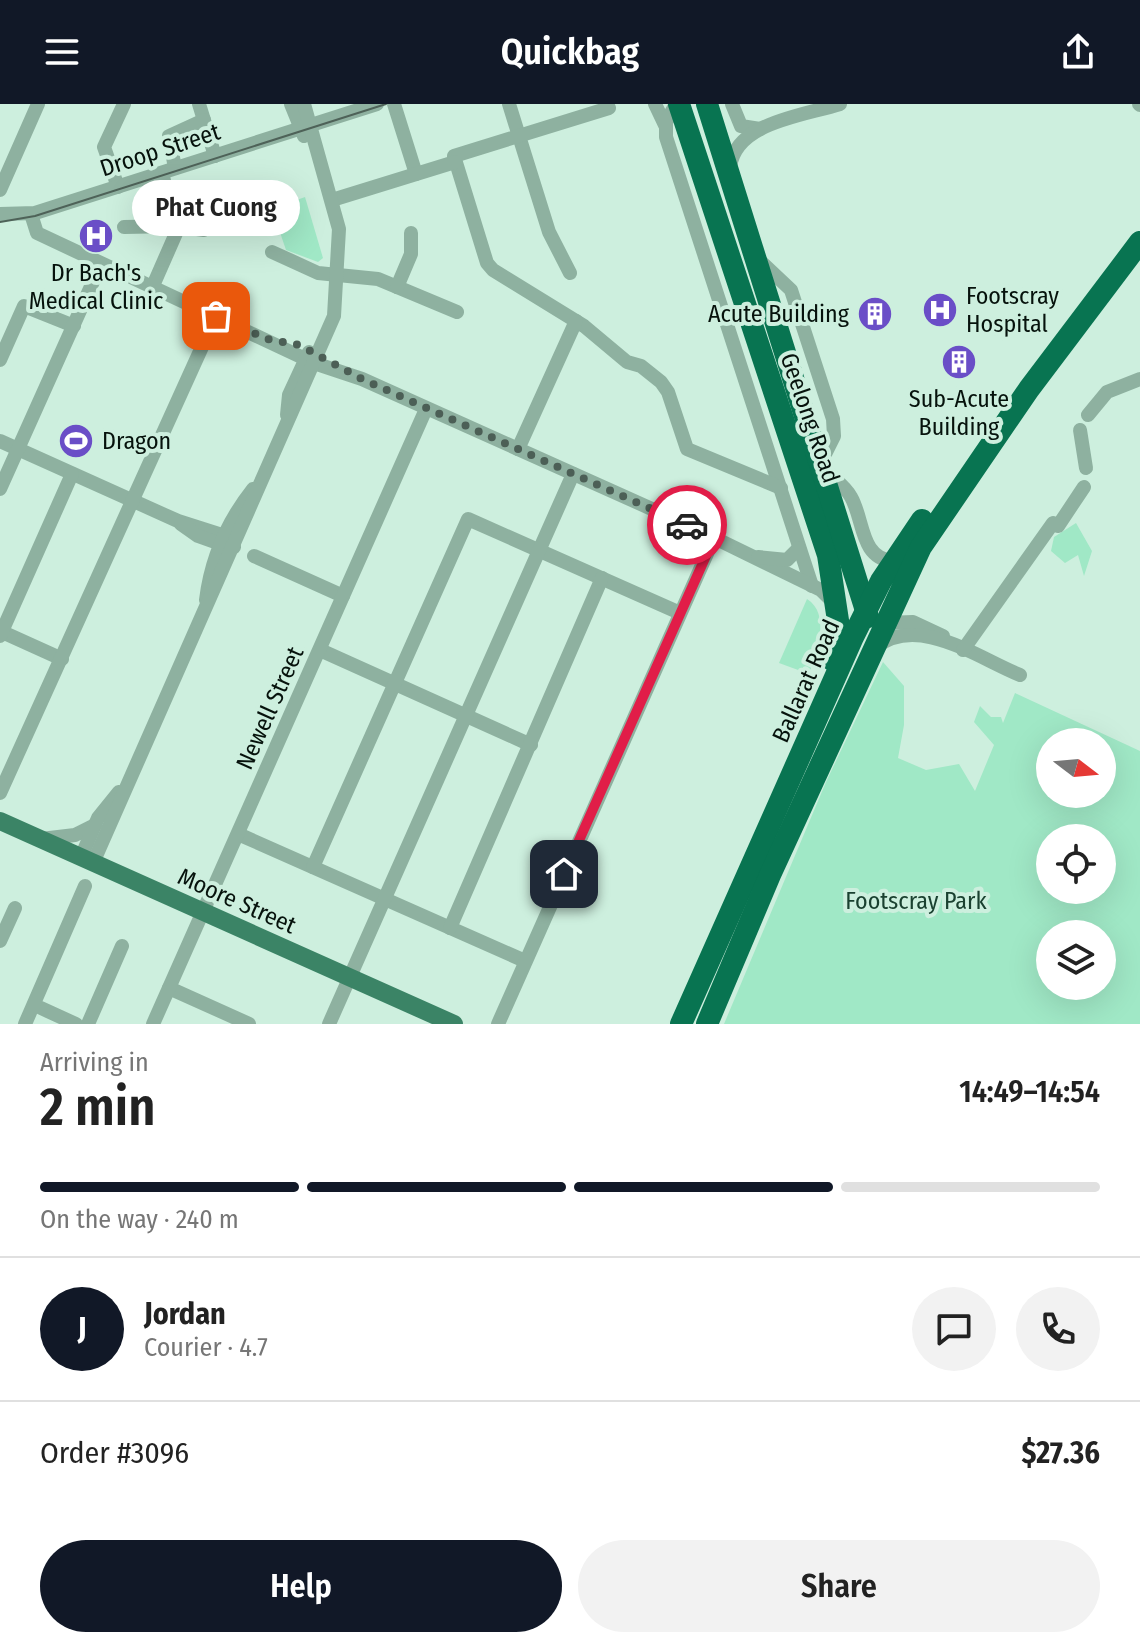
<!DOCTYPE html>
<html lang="en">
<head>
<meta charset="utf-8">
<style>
	body { margin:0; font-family:"Fira Sans Condensed",sans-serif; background:#f2f2f2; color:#222; height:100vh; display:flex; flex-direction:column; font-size:30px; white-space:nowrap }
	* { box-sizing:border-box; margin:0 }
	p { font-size:26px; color:#767676 }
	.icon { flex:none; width:44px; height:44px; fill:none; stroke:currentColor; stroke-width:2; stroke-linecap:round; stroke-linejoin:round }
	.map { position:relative; height:920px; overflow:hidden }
	.side { display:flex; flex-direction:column; background:#fff; flex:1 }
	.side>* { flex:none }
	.needle { width:52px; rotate:106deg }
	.controls { position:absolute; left:1036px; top:624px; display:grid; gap:16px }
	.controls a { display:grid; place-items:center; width:80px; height:80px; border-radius:50%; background:#fff; box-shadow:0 8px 32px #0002; font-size:40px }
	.pin { position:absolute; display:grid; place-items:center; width:68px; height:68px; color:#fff; margin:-34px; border-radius:16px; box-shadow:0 4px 12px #0006 }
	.courier { position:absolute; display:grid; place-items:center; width:80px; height:80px; margin:-40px; border:6px solid #e11d48; border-radius:50%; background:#fff; color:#222; box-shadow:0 2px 10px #0007 }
	.bubble { position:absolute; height:56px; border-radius:28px; background:#fff; box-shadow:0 8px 32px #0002; font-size:26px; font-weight:600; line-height:56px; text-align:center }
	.head em { font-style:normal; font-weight:600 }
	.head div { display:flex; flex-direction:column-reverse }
	.head { display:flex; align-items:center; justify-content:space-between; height:136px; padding:0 40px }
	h1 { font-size:52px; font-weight:600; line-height:60px }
	.bar { display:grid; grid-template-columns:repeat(4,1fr); gap:12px 8px; align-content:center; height:96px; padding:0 40px }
	.bar i { height:10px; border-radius:6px; background:#e0e0e0 }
	.bar .selected { background:#111827 }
	.bar p { grid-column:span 4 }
	.line { display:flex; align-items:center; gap:20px; padding:0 40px; border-top:2px solid #e0e0e0 }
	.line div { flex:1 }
	.round { display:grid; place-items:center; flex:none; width:84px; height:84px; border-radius:42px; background:#f2f2f2 }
	.action { display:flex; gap:16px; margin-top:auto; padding:16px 40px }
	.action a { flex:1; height:92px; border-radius:48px; background:#111827; color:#fff; font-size:32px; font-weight:600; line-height:92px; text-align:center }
	.action a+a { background:#f2f2f2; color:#222 }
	header { display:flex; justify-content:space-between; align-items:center; height:104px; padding:0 40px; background:#111827; color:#fff; font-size:36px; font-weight:600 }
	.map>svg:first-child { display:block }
	.green { fill:#a0e8c6; fill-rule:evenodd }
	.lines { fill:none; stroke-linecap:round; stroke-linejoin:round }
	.minor { stroke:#8eb1a0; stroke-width:14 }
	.major { stroke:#3b8466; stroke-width:18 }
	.highway { stroke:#087451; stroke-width:22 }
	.tram { stroke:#4e6258; stroke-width:2 }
	.done { stroke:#4c5f56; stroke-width:8; stroke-dasharray:0 14.4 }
	.route { stroke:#e11d48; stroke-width:10 }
	.labels { text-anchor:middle; stroke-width:8; stroke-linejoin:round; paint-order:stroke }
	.street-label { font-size:24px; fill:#06120c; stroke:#cdefde }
	.poi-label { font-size:24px; fill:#06120c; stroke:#cdefde }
	.park-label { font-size:24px; fill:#1a4130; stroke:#cdefde }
</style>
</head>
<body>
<header><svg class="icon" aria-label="menu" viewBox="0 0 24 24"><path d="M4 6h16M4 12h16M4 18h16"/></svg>Quickbag<svg class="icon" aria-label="share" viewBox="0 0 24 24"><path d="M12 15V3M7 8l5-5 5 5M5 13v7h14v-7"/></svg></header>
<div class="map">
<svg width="1140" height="920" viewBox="0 0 1140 920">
	<rect width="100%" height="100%" fill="#cdefde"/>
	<g class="green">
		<polygon points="305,93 323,154 318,158 286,146 272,105"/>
		<polygon points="1076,419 1092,447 1084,472 1078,451 1065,459 1051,447 1054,433"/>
		<path d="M807 495C831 510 817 548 809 570L779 559Z"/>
		<path d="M883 558 904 582V621L898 654 926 666 959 660 975 687 994 641 974 618 980 602 991 613H1001L1003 619 1015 589 1140 647V920H724L826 678ZM1050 638H1102V690H1050ZM1050 734H1102V786H1050ZM1050 830H1102V882H1050Z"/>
	</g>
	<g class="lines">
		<g class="minor">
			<polyline points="199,0 215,52"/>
			<polyline points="291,0 304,32"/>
			<polyline points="394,0 416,70"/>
			<polyline points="509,0 549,128 570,169"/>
			<polyline points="655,0 665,21"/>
			<polyline points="676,0 666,18 666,33 812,482"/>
			<polyline points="732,0 741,22 760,25"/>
			<polyline points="1139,0 1140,1"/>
			<polyline points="609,4 454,52 487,159 493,166 584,222 627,258 641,262 661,278 668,288 687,345 781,384"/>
			<path d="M730 63C736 18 803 12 840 0"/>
			<polyline points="175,64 169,32 204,16"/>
			<polyline points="118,83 104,43 124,0"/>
			<polyline points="0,86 38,0"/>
			<polyline points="332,96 455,58"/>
			<polyline points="0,110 35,109 377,0"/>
			<polyline points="31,110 37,129 314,259 362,275 692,423 821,486 836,501"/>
			<polyline points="124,123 176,122 204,126"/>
			<polyline points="272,148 318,169 378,175 457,208"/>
			<polyline points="758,155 791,186 833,315 834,332 820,360"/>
			<polyline points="397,183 411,150 411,129"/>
			<polyline points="152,184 177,127 162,69"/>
			<polyline points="0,256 24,202 74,222"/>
			<polyline points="287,311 289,291 309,248"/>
			<polyline points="1088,311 1107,288 1140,275"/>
			<polyline points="1080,326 1086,364"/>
			<polyline points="0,337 178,417 225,432 234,443"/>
			<polyline points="518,345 576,217"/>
			<path d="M824 365C833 374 845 382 851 393 864 415 860 455 893 457"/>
			<polyline points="0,385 101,160"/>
			<polyline points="181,420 198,432 226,442"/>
			<polyline points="254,452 343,492"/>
			<polyline points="758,453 787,456 799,444"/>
			<path d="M206 496C211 455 227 418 253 385"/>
			<polyline points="886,519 913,518 943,532"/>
			<polyline points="0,527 62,555"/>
			<polyline points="0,532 72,370"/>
			<path d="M875 544C917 509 978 554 1020 571"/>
			<polyline points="320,546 531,641"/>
			<polyline points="963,546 1053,419 1058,422 1084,383"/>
			<polyline points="0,689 216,212"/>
			<polyline points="238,730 525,857"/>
			<polyline points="41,735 75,731 95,721"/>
			<polyline points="81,753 98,714 119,688"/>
			<polyline points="93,759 334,212 339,125 304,0"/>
			<polyline points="313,763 468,415 680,509"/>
			<polyline points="450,824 602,474"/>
			<polyline points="0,837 15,804"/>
			<polyline points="169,884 249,920"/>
			<polyline points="41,904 76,920"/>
			<polyline points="25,920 85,782"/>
			<polyline points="88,920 122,842"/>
			<polyline points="153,920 426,305"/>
			<polyline points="329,920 573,370"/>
			<polyline points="498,920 714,434"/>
		</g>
		<polyline class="major" points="0,717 454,920"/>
		<g class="highway">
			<polyline points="679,0 828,451 839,523 832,556"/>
			<polyline points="707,0 868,513"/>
			<polyline points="681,920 853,533 881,477 922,416"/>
			<polyline points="707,920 770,771 921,443 1029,285 1140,138"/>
		</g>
		<polyline class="tram" points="0,118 35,112 386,0"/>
	</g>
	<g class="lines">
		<polyline class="done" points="216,212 267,235 299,241 362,275 687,421"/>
		<polyline class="route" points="564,770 714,434 687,421"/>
	</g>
	<defs>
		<g id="hospital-disc" transform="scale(1.8)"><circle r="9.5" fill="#6a4ec7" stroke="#cdefde"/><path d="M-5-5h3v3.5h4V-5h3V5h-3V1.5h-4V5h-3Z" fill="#fff"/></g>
		<g id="building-disc" transform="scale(1.8)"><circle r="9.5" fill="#6a4ec7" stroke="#cdefde"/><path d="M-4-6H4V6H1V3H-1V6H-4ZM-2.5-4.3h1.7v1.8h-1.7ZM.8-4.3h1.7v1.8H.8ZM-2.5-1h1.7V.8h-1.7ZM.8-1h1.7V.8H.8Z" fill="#fff"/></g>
		<g id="stadium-disc" transform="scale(1.8)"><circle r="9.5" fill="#6a4ec7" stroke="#cdefde"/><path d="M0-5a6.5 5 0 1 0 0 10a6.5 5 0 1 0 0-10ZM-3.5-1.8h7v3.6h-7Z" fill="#fff"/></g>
	</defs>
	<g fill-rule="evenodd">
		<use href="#hospital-disc" x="96" y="132"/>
		<use href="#hospital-disc" x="940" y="206"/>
		<use href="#building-disc" x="875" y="210"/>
		<use href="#building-disc" x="959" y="258"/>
		<use href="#stadium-disc" x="76" y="337"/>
	</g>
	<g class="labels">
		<g class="street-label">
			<text transform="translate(160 46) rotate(-18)" y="8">Droop Street</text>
			<text transform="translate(810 314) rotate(71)" y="8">Geelong Road</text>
			<text transform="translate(806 577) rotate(-66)" y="8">Ballarat Road</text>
			<text transform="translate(270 604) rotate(-66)" y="8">Newell Street</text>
			<text transform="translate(237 797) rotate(24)" y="8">Moore Street</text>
		</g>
		<g class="poi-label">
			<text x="96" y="177">Dr Bach's<tspan x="96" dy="28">Medical Clinic</tspan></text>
			<text x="966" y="200" text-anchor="start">Footscray<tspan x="966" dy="28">Hospital</tspan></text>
			<text x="849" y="218" text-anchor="end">Acute Building</text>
			<text x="959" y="303">Sub-Acute<tspan x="959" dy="28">Building</tspan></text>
			<text x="102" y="345" text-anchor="start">Dragon</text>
		</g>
		<g class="park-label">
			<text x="916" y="805">Footscray Park</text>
		</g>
	</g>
</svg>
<div class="controls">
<a><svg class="needle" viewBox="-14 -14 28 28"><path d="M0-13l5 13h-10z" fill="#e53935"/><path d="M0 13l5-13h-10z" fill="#767676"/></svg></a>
<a><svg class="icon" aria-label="locate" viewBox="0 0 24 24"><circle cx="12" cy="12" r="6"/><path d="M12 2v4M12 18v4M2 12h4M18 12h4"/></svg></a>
<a><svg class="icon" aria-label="layers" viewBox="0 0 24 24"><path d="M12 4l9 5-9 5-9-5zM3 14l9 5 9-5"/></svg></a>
</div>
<div class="pin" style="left:216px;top:212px;background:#ea580c"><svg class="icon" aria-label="bag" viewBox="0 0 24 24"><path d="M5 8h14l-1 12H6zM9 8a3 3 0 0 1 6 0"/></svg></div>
<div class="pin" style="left:564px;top:770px;background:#1f2937"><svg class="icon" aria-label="home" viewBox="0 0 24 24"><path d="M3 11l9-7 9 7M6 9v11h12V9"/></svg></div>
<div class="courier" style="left:687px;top:421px"><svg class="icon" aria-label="car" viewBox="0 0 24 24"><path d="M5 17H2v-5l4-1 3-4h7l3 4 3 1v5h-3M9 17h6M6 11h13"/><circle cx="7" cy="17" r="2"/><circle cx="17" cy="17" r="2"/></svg></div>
<div class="bubble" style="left:132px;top:76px;width:168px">Phat Cuong</div>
</div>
<section class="side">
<div class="head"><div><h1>2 min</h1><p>Arriving in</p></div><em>14:49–14:54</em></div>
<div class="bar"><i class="selected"></i><i class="selected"></i><i class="selected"></i><i></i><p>On the way · 240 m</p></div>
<div class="line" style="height:144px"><b class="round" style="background:#111827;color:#fff">J</b><div><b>Jordan</b><p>Courier · 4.7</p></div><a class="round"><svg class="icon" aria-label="chat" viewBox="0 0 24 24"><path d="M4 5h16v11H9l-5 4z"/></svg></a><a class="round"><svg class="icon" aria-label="phone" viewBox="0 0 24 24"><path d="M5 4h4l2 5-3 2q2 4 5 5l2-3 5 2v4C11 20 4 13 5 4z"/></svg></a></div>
<div class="line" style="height:104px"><div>Order #3096</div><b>$27.36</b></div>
<div class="action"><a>Help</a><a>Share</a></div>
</section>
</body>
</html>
